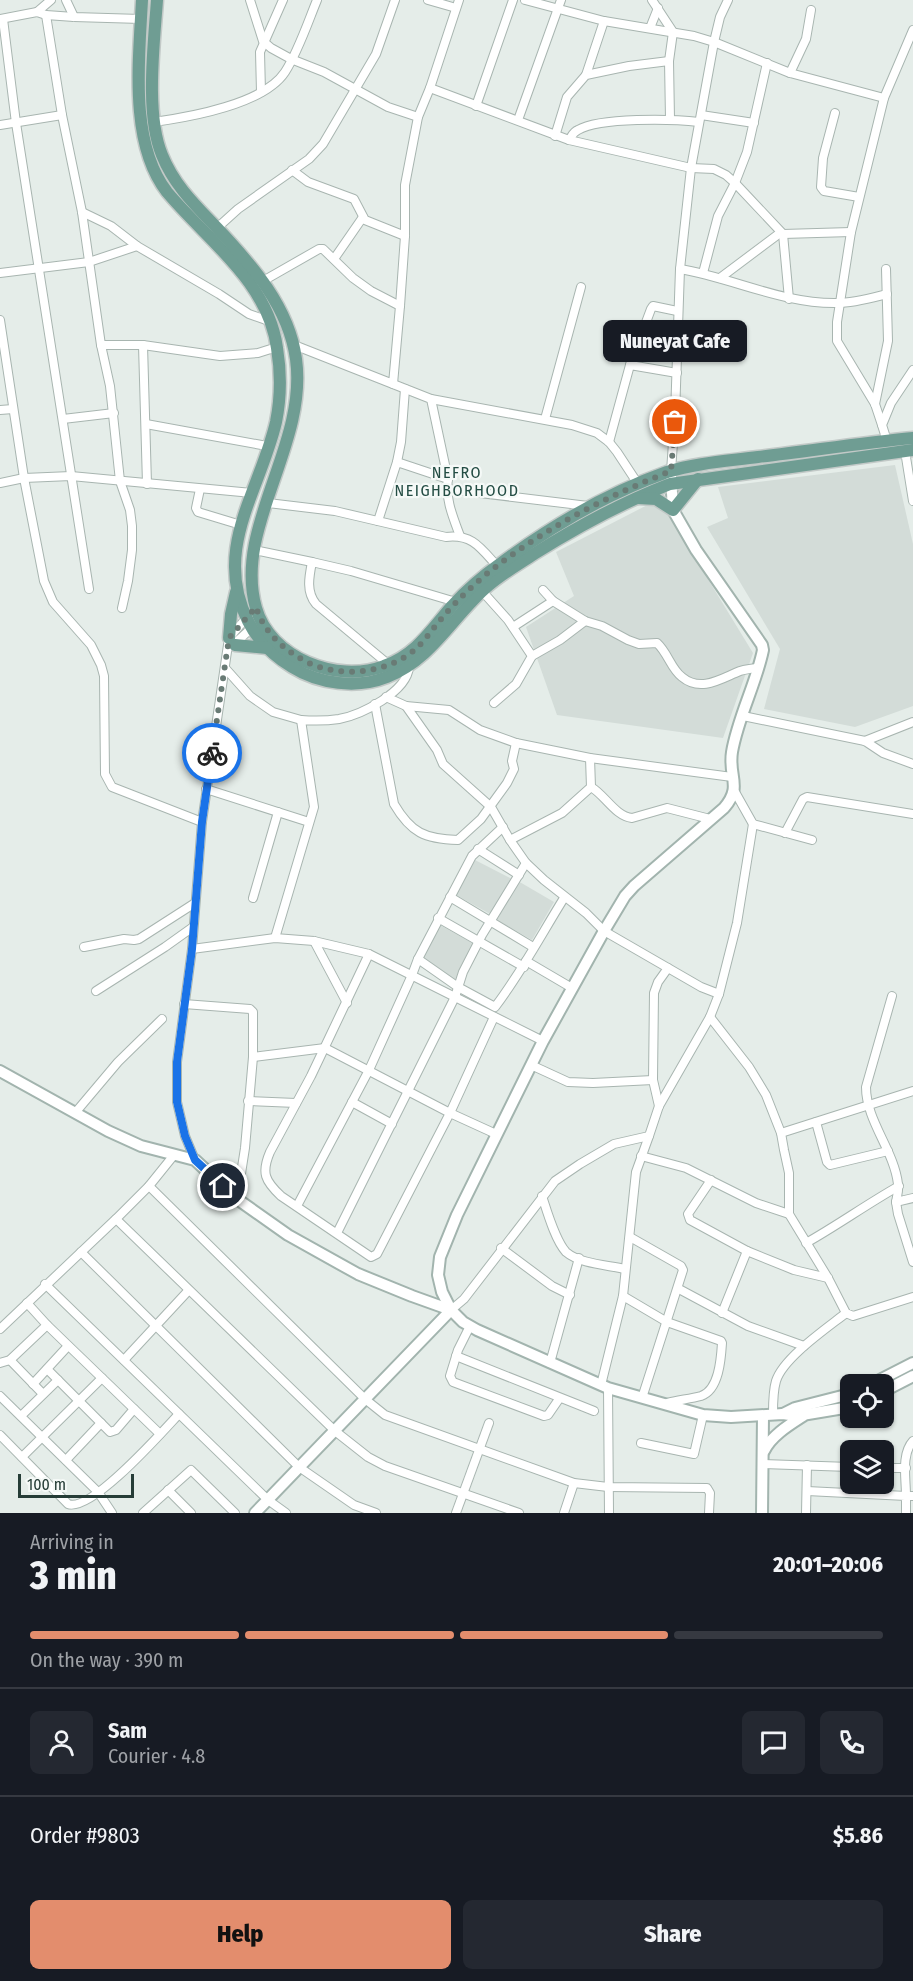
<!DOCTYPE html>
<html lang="en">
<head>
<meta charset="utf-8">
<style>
	body { margin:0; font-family:"Fira Sans Condensed",sans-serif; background:#242831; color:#f1f3f6; height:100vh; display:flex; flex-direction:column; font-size:22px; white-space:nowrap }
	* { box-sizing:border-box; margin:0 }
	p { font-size:20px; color:#9ea1a6 }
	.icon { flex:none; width:33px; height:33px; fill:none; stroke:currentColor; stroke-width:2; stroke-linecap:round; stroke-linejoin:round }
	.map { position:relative; height:1513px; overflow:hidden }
	.drawer { display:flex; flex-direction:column; background:#171b24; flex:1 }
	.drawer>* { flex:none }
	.buttons { position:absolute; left:840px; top:1374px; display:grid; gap:12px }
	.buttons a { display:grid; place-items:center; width:54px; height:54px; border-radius:9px; background:#171b24; box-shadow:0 2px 4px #0004; font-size:30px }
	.scale { position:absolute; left:18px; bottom:15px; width:116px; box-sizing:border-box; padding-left:6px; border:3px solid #263d37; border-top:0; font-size:16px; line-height:21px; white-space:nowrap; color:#263d37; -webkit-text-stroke:4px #f5f9f7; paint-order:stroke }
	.pin { position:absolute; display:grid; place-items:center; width:51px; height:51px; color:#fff; margin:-26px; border:3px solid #fff; border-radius:50%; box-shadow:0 2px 6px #0007 }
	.courier { position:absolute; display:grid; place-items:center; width:60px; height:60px; margin:-30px; border:4px solid #1a73e8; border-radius:50%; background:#fff; color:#222; box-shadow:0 2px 8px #0007 }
	.bubble { position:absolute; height:42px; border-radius:9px; background:#171b24; box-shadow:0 2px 4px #0004; font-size:20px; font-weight:800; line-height:42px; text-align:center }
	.overview em { font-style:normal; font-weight:800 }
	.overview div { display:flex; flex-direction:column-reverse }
	.overview { display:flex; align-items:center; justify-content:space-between; height:102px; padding:0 30px }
	h1 { font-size:39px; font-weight:800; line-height:45px }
	.bar { display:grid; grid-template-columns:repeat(4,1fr); gap:9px 6px; align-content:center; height:72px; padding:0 30px }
	.bar i { height:8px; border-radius:4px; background:#363941 }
	.bar .active { background:#e38d6d }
	.bar p { grid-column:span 4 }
	.line { display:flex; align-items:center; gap:15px; padding:0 30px; border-top:2px solid #363941 }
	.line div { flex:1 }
	.round { display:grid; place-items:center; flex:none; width:63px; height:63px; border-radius:9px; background:#242831 }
	.action { display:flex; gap:12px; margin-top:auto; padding:12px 30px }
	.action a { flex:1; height:69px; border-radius:9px; background:#e38d6d; color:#111; font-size:24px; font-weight:800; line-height:69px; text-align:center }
	.action a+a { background:#242831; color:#f1f3f6 }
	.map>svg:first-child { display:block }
	.built { fill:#d3dcd8 }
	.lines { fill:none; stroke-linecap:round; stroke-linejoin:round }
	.street-casing { stroke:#a8b5b0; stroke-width:10 }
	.secondary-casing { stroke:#a2b4ae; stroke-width:14 }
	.primary-casing { stroke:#c2c9c7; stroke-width:15 }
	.street { stroke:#fff; stroke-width:8 }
	.secondary { stroke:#fff; stroke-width:10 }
	.primary { stroke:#6f9d93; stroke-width:12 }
	.done { stroke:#697b75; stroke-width:6; stroke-dasharray:0 10.8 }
	.route { stroke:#1a73e8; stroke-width:8 }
	.labels { text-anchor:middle; stroke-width:4.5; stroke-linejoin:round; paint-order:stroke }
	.neighbourhood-label { font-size:16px; letter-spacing:1.5px; fill:#244d44; stroke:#f5f9f7 }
</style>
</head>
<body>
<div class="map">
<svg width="913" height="1513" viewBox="0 0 913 1513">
	<rect width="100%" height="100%" fill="#e5ede9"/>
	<g class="built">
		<polygon points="895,465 913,544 913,706 855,727 764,709 780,649 707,527 728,518 718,487"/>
		<polygon points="659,499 753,653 723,738 557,715 526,627 574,596 556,552"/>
		<polygon points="475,860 512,879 492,915 456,895"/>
		<polygon points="518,881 554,902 532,940 497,920"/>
		<polygon points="438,924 474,944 454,984 417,965"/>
	</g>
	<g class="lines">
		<g class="street-casing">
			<g id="street">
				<polyline points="66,0 74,17"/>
				<polyline points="250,0 263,41 271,48 291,59 324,72 388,107 418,117"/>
				<polyline points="428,0 456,8"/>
				<polyline points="525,0 604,21 694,36 714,42 790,73 884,98"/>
				<polyline points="652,0 673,32 669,61 670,119"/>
				<polyline points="37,12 51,0"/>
				<polyline points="46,15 62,115 82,212 101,345 110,386 120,481 130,510 132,526 132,550 128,581 122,608"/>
				<polyline points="0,19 37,12 46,15 74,17 141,19"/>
				<polyline points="3,19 16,123 89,589"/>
				<polyline points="650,28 658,8"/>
				<polyline points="790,73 806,39 811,10"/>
				<polyline points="586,75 604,21"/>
				<polyline points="430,88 569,140 691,168 714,169 726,175 735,183 783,234 851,232"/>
				<polyline points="261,92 260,52 283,0"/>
				<polyline points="476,106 513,0"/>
				<polyline points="835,113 823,158 821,187 824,191 859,197"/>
				<polyline points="701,115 754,123"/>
				<polyline points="518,120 561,0"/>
				<path d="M154 122C190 117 264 104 285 72 298 52 308 22 317 0"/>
				<polyline points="0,125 62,115"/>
				<polyline points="555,136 567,97 586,75 629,66 669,61"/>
				<path d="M569 140C572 136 573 132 578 130 600 117 673 119 699 122"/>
				<polyline points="292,170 308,182 354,199 365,220 405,236"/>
				<polyline points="82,212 111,226 137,246 219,294 249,314 269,321"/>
				<polyline points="217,228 238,209 309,159 323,144 376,54 395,0"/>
				<polyline points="783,234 789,299"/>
				<polyline points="334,259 363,217"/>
				<path d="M680 269C733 278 783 304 837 303 854 303 871 298 887 294"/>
				<polyline points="0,273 89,262 137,246"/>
				<polyline points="703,273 718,216 735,183 747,152 767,63"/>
				<polyline points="720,278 780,233"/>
				<polyline points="263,281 319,249 323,249 353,278 371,291 400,306"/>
				<polyline points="0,320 24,478 44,581 53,602 91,645 101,665 104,676 105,774 112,787 202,822"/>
				<polyline points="101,345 143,345 220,356 258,353 277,347"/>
				<polyline points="143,345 147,484"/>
				<polyline points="294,345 393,384 400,306 405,236 405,185 418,117 430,88 459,0"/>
				<polyline points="630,365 651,309 653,306 677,311"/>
				<polyline points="393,384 431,399 448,479"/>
				<polyline points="431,399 572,425 597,433 609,442 617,452 638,484"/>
				<polyline points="875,404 888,341 886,269"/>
				<polyline points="0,410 13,409"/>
				<polyline points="63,419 114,413"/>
				<polyline points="545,419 581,287"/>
				<polyline points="146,424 267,446"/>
				<polyline points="882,425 875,404 837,341 837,322 851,232 884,98 913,30"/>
				<polyline points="887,441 882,425 891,403 913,370"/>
				<polyline points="609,442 630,365 677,373"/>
				<polyline points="905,451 913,501"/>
				<polyline points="397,462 401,442 405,389"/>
				<polyline points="671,471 675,415 680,269 691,168 714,42 720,17 728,0"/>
				<polyline points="0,483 24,478 71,476 252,493"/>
				<polyline points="200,489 196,508 198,512 241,525"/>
				<polyline points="447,489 588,506"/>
				<path d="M268 503 335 511 446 537C472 534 480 547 497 566"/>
				<path d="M378 521 397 462 448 479C445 499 453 517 460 536"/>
				<polyline points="254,550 312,562"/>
				<path d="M543 590 553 601 585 621 602 626 628 640 639 644 657 643C668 653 671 669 682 677 701 693 722 678 740 671 746 669 752 669 759 667"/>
				<polyline points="482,591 508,620 532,656 516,684 494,703"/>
				<polyline points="513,627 553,601"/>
				<polyline points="233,645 255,625"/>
				<polyline points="532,656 560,640 585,621"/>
				<path d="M388 664 316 604C306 592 309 577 312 562L351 571 456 602"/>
				<polyline points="225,668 250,696 273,712 301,720"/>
				<polyline points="386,697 406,706 437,750 443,764 491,807 510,840 526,863 544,880 586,913 604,931 701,987 719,994 710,1017"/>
				<path d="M375 704 394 804C411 833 425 839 458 840L481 819 507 783 514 769 512 761 516 743"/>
				<polyline points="406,706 449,710 480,730 516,743 590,758 732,777"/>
				<polyline points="743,716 865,741 883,753 913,764"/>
				<polyline points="865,741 913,722"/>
				<path d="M591 787C605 795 615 816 632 818L667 808 710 819"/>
				<polyline points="206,789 309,822"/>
				<polyline points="735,792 753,824 812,840"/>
				<polyline points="785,833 803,799 807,797 913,814"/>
				<polyline points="510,840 562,813 591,787 590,758"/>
				<polyline points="478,849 519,875"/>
				<polyline points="450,897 533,947"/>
				<polyline points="253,898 278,812"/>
				<polyline points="438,918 524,967"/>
				<path d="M275 938 314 807 301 720C314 721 326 721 339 719 361 715 407 692 409 667"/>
				<polyline points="314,941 347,1003"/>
				<polyline points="84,947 124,939 134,940 139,939 195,903"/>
				<polyline points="192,949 275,938 314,941 369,954 543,1041"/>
				<path d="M369 954 311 1076 270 1152C261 1173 265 1181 281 1196L371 1257 377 1254 450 1113 494 1017"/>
				<path d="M418 959 458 987 495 1007C521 973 541 935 564 898"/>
				<polyline points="526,961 572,988"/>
				<polyline points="96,991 165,947 193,927"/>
				<polyline points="719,994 737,923 753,824"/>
				<path d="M892 996 866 1087C866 1121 894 1150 898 1184 899 1190 897 1196 896 1202L913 1198"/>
				<polyline points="184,1004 250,1009 253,1012 253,1057 245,1148 237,1199"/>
				<polyline points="253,1057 325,1048 450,1113 496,1134"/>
				<polyline points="531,1065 568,1082 593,1083 653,1080"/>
				<polyline points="248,1101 296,1103"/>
				<polyline points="352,1102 392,1124"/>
				<polyline points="659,1106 653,1080 654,993 658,982 668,968"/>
				<polyline points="75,1113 118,1062 162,1019"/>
				<polyline points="816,1122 827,1162 830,1165 888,1151"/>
				<polyline points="781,1133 913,1091"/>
				<polyline points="641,1156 686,1168 756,1203 789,1214"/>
				<polyline points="195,1160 185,1136 177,1102 177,1062 192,949 202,822 229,638 249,615"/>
				<polyline points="711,1180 688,1214 690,1220 747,1251 794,1270 828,1278"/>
				<polyline points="149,1186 365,1399 385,1415 574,1483 608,1487 707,1488 710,1493 709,1513"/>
				<path d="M542 1196C547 1211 555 1240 566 1252 580 1264 608 1265 625 1269"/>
				<polyline points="896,1202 898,1214 913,1262"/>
				<polyline points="297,1206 369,1070 412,975 418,959 472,856 503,827"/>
				<polyline points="116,1219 335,1431 368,1457 385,1466 519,1513"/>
				<polyline points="337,1233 455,997 463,972 482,935 526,863"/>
				<polyline points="630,1237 681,1266 683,1270 642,1398"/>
				<path d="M806 1243C838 1225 867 1204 899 1186"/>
				<polyline points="501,1248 552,1286 570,1295"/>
				<polyline points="81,1252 299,1467 354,1505 376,1513"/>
				<polyline points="45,1284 268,1500 286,1513"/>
				<polyline points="679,1289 748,1326 804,1346"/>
				<path d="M623 1296 667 1322 721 1341 722 1343C721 1359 719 1390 701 1396 690 1399 678 1400 667 1403"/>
				<polyline points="27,1303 47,1325 160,1434"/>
				<polyline points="451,1310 464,1299 555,1181 580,1164 614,1144 649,1136 659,1106 710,1017 749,1067 766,1095 781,1133 784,1150 789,1173 789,1214 828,1278 846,1313 853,1316 913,1297"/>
				<polyline points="722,1313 747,1251"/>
				<polyline points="470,1326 458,1350 450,1376 453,1382 544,1416 548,1415 559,1399"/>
				<polyline points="0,1329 116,1219 149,1186 174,1155"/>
				<polyline points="456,1356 594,1411"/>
				<polyline points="10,1360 43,1394"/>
				<polyline points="124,1360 188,1291"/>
				<polyline points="0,1363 10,1360 47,1325"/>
				<polyline points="550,1363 579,1258"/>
				<polyline points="47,1369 110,1432 116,1430 134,1409"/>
				<polyline points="33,1384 68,1346"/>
				<polyline points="601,1385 623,1296 636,1172 649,1136"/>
				<polyline points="608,1388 609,1513"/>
				<polyline points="0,1396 98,1492 112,1513"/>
				<path d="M773 1414C773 1404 773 1391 776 1381 783 1358 827 1328 846 1313"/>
				<polyline points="21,1416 58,1380"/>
				<path d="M0 1435 68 1504C91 1513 162 1432 179 1414"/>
				<path d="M913 1441C901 1454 906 1478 906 1496H913"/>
				<polyline points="641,1443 694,1454 703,1415"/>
				<polyline points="22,1457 102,1378"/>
				<polyline points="66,1460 101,1423"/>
				<polyline points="763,1464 850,1467"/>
				<polyline points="884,1468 906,1468"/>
				<polyline points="168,1490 191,1513"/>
				<polyline points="807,1491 906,1496 906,1513"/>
				<polyline points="143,1513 191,1470 235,1513"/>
				<polyline points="456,1513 489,1423"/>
				<polyline points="564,1513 574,1483"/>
				<polyline points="806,1513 807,1465"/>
			</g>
		</g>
		<g class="secondary-casing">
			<g id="secondary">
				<polyline points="0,1071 108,1131 141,1146 195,1160 237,1199 288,1235 358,1274 412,1296 451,1310 463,1322 477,1330 608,1388 703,1415 731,1417 783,1414 796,1416 850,1407"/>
				<polyline points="872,1384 913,1363"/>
				<polyline points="884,1391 913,1376"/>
				<polyline points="783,1414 795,1408 850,1394"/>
				<path d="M764 1451C771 1436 789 1425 803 1416"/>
				<path d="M255 1513 451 1310 442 1292 438 1275 440 1257 457 1215 543 1041 604 931 625 896 634 886 724 808C743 786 728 777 732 752 738 717 756 684 763 650L762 645 696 550 673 510 671 476"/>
				<polyline points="762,1513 763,1416"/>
			</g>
		</g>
		<g class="primary-casing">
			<g id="primary">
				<path d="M142 0C139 60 129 143 167 192 207 240 268 281 277 348 281 372 281 397 276 422 260 491 212 549 248 621 258 641 274 656 292 667 319 684 357 689 387 677 433 659 453 615 489 585 503 573 519 564 534 554 577 527 623 502 670 484L913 450"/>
				<path d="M157 0C154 44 145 114 162 155 174 185 195 205 217 228 252 265 289 307 296 359 308 445 233 528 256 608 270 658 337 684 384 666 416 655 431 630 452 606 466 591 483 576 500 564 550 527 608 493 667 472 696 463 728 461 758 457 810 451 861 443 913 438"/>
				<polyline points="638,498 656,499 673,510 698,479"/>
				<polyline points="229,638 231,614 236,592"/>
				<polyline points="235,645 267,648"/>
			</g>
		</g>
		<use href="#street" class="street"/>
		<use href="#secondary" class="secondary"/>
		<use href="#primary" class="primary"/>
	</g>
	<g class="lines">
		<path class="done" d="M212 753 229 638 256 607C264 632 281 647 303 660 336 678 382 675 412 652 424 643 432 629 442 618 458 599 478 580 498 565 551 525 610 495 671 471L675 422"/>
		<polyline class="route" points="212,753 202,822 192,949 177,1062 177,1102 185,1136 195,1160 223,1186"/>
	</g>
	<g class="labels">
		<g class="neighbourhood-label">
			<text x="457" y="478">NEFRO<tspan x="457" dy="18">NEIGHBORHOOD</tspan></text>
		</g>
	</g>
</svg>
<div class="buttons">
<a><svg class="icon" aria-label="locate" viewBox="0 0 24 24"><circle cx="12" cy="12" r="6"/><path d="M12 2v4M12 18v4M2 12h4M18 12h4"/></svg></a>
<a><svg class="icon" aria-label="layers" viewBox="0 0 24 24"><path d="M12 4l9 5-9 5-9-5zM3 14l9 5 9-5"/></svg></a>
</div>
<div class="scale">100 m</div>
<div class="pin" style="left:675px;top:422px;background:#ea580c"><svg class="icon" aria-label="bag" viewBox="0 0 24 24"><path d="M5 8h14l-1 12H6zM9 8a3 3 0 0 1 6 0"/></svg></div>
<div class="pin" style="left:223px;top:1186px;background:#1f2937"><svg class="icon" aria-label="home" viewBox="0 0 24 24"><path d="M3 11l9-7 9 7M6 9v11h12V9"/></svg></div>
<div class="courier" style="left:212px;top:753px"><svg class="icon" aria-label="bike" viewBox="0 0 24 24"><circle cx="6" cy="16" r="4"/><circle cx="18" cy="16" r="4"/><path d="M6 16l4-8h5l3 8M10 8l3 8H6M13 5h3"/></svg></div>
<div class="bubble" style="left:603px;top:320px;width:144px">Nuneyat Cafe</div>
</div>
<section class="drawer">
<div class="overview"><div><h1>3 min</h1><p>Arriving in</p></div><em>20:01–20:06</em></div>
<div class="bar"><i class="active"></i><i class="active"></i><i class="active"></i><i></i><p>On the way · 390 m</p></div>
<div class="line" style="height:108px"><a class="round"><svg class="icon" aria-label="person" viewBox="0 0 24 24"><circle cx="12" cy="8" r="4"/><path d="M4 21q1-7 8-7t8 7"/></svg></a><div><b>Sam</b><p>Courier · 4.8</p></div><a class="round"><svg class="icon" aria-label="chat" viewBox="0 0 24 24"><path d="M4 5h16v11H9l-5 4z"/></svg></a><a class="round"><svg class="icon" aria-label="phone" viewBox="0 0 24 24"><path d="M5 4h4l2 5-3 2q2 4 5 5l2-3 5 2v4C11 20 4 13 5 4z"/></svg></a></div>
<div class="line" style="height:78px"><div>Order #9803</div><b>$5.86</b></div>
<div class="action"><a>Help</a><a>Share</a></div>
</section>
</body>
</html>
